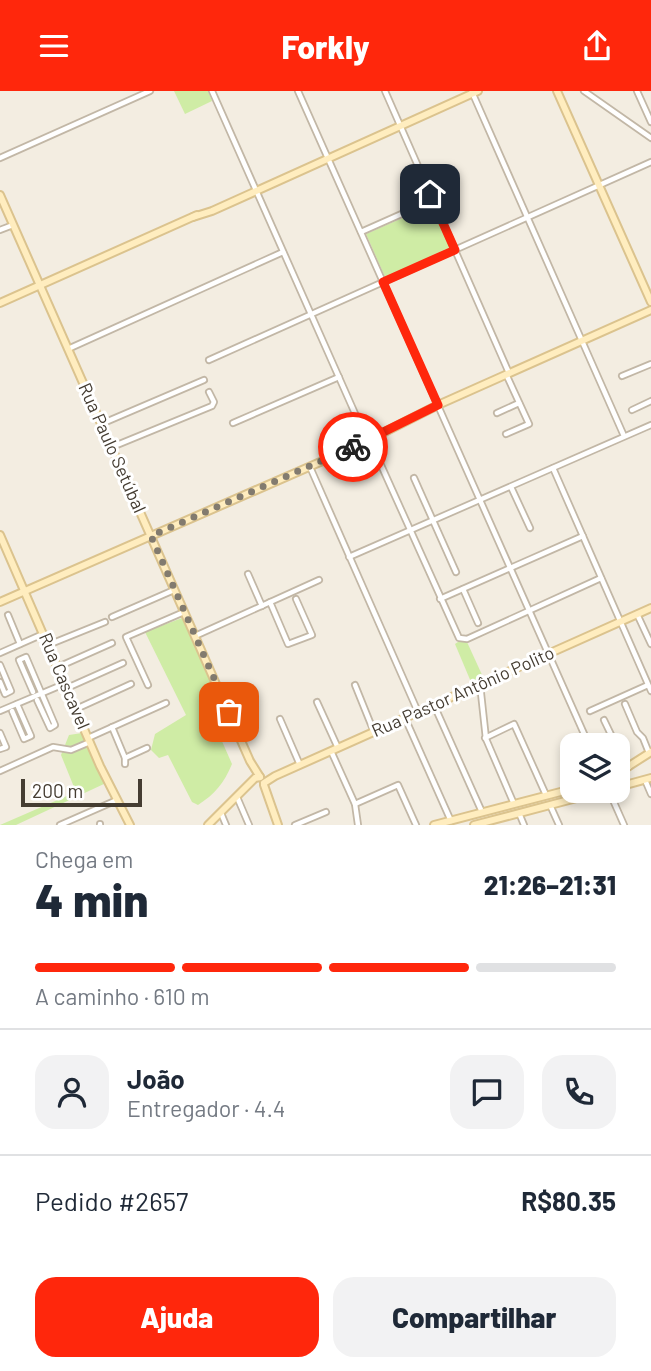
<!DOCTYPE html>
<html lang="pt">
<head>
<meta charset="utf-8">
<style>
	body { margin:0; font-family:Barlow,sans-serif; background:#f2f2f3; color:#1f2937; height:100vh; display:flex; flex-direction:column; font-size:26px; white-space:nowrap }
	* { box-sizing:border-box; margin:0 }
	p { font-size:23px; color:#747a83 }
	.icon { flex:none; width:38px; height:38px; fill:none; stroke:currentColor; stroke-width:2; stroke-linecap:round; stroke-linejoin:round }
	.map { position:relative; height:734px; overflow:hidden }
	.details { display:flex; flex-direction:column; background:#fff; flex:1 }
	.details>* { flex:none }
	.buttons { position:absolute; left:560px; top:642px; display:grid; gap:14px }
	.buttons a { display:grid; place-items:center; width:70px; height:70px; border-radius:14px; background:#fff; box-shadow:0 4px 10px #0003; font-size:35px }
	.scale { position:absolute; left:21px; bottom:18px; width:121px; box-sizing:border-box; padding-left:7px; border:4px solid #453d32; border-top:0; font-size:19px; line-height:24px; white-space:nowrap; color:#453d32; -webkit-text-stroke:5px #fff; paint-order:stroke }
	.pin { position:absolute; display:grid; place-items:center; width:60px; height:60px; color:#fff; margin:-30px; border-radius:14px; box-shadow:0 4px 10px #0006 }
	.courier { position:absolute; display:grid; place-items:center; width:70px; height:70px; margin:-35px; border:5px solid #ff270c; border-radius:50%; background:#fff; color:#222; box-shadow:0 2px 9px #0007 }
	.summary em { font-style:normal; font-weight:800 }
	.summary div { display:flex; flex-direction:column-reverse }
	.summary { display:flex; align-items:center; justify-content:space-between; height:119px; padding:0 35px }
	h1 { font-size:46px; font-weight:800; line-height:52px }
	.bar { display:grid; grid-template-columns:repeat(4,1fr); gap:10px 7px; align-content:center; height:84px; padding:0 35px }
	.bar i { height:9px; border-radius:5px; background:#e0e1e3 }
	.bar .current { background:#ff270c }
	.bar p { grid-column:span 4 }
	.line { display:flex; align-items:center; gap:18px; padding:0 35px; border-top:2px solid #e0e1e3 }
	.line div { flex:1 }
	.round { display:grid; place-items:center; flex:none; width:74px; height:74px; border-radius:21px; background:#f2f2f3 }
	.cta { display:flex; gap:14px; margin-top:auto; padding:14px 35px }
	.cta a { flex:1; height:80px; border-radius:21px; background:#ff270c; color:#fff; font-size:28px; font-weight:800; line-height:80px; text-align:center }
	.cta a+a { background:#f2f2f3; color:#1f2937 }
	header { display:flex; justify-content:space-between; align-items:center; height:91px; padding:0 35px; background:#ff270c; color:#fff; font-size:32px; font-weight:800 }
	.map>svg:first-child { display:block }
	.green { fill:#cfeca5 }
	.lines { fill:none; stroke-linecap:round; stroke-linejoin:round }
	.street-casing { stroke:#c2b7a6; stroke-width:8 }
	.secondary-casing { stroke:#dbc38e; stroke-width:10 }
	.street { stroke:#fff; stroke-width:4.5 }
	.secondary { stroke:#ffedbf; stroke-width:6 }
	.done { stroke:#827b6f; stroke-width:7; stroke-dasharray:0 12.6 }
	.route { stroke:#ff270c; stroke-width:9 }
	.labels { text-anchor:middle; stroke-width:6; stroke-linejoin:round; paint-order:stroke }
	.street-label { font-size:18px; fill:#453d32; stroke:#fff }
</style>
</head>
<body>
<header><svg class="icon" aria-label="menu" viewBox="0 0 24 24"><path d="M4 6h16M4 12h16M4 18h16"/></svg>Forkly<svg class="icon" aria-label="share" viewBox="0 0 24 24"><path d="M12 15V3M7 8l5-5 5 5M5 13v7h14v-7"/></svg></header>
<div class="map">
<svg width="651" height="734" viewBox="0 0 651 734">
	<rect width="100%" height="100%" fill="#f3ede1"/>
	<g class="green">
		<polygon points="174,0 208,0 212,10 185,23"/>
		<polygon points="432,114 451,156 385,186 366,143"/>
		<path d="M182 527 233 642 221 648 232 673C224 692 215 703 198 714L192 711 168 664 159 667 151 659 155 643 186 624 145 541Z"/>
		<polygon points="458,551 467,551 483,586 471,591 455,553"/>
		<polygon points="82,642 106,692 16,734 0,734 76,701 61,664 69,644"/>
	</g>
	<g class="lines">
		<g class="street-casing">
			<g id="street">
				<polyline points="212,0 365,345 372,354 459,547 467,548 601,487"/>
				<polyline points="298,0 589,654"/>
				<polyline points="385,0 509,282"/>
				<polyline points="584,0 651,47"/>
				<polyline points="637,0 651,31"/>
				<polyline points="472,1 624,345"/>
				<polyline points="0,67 150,0"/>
				<polyline points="0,139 13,134"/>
				<polyline points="361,141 433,109"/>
				<polyline points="68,258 283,161"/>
				<polyline points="209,269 651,71"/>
				<polyline points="506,283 529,333 506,343"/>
				<polyline points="622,285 651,273"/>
				<polyline points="632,319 651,310"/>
				<polyline points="497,322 519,312"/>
				<polyline points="233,332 339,286"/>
				<polyline points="101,333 204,289"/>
				<polyline points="112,356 212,315 214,311 209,301"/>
				<polyline points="310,376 418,621"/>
				<polyline points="553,377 651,600"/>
				<polyline points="414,387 456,481"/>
				<polyline points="511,396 530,437"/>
				<polyline points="349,466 651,334"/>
				<polyline points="248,483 262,515"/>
				<polyline points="463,498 478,532"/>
				<polyline points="440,508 583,445"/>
				<polyline points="270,511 288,553 312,544 296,508"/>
				<polyline points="637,523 651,553"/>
				<polyline points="8,524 20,553"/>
				<polyline points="112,526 174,499"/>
				<polyline points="195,545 319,489"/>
				<polyline points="48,554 105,531"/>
				<polyline points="0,562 43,543"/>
				<polyline points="0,574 11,600 5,603 0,591"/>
				<polyline points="58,576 112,552"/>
				<polyline points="480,593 486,648 514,713"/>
				<polyline points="148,594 126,546 184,521"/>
				<polyline points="355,594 374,641"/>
				<polyline points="67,597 123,572"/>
				<polyline points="33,601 19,569 26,566 55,634 50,637 37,609"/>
				<polyline points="317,611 338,657"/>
				<polyline points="625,613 637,641 643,647 649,662"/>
				<polyline points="434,614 482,721"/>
				<polyline points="76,618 131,593"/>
				<polyline points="0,620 64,593"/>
				<polyline points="12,620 24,648 31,645 17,613"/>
				<polyline points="590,620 648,594"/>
				<polyline points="405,627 451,730"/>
				<polyline points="280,628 300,674"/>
				<polyline points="604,629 616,654"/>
				<polyline points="112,636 125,667 125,673"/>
				<polyline points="0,642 6,656 0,658"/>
				<polyline points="88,647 166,612"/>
				<polyline points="485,647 514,633 546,704"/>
				<polyline points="618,656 629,676"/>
				<polyline points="331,660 355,713 358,734"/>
				<polyline points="125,667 147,657"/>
				<polyline points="0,680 53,656 71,659 90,651"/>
				<polyline points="645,689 651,703"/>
				<polyline points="609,700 624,734"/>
				<polyline points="237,706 249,734"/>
				<polyline points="355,713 398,694 416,734"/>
				<polyline points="550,714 559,734"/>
				<polyline points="221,722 226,734"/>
				<polyline points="519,722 524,734"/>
				<polyline points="100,733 100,734"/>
				<polyline points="60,734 117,709"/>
				<polyline points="295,734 326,721"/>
			</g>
		</g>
		<g class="secondary-casing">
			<g id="secondary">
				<polyline points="557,0 651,211"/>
				<polyline points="0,104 250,670 260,686"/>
				<polyline points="193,126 212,120 478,0"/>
				<polyline points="0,212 197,124"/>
				<polyline points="0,444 100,675 130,734"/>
				<polyline points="0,511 359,354 438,314 651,219"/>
				<polyline points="618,682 651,661"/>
				<polyline points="264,692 275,685 651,517"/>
				<polyline points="264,694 278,734"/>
				<polyline points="618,696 651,687"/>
				<polyline points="208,734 255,687 260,686"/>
				<polyline points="434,734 572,698"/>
				<polyline points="474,734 603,700"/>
			</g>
		</g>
		<use href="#street" class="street"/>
		<use href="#secondary" class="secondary"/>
	</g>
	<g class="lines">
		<polyline class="done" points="229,621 151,445 353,356"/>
		<polyline class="route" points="353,356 438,314 383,191 455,159 430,103"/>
	</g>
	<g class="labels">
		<g class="street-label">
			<text transform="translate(112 357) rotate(66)" y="6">Rua Paulo Setúbal</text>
			<text transform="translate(64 590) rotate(67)" y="6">Rua Cascavel</text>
			<text transform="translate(463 601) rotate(-24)" y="6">Rua Pastor Antônio Polito</text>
		</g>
	</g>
</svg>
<div class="buttons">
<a><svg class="icon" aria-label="layers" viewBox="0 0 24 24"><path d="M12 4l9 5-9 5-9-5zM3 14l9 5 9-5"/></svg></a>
</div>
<div class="scale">200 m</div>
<div class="pin" style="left:229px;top:621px;background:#ea580c"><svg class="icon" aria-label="bag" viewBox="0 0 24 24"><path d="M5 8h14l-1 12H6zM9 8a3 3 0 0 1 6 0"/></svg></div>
<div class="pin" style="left:430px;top:103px;background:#1f2937"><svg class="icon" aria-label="home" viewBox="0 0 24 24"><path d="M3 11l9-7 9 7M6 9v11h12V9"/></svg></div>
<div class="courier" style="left:353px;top:356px"><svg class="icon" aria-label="bike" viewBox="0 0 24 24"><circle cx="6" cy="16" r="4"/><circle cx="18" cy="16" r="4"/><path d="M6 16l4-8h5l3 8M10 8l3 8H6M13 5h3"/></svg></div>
</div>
<section class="details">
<div class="summary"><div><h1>4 min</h1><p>Chega em</p></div><em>21:26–21:31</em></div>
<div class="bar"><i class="current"></i><i class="current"></i><i class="current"></i><i></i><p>A caminho · 610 m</p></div>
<div class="line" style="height:126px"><a class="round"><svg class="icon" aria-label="person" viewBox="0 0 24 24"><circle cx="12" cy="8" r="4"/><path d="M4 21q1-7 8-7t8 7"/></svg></a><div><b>João</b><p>Entregador · 4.4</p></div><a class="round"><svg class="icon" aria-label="chat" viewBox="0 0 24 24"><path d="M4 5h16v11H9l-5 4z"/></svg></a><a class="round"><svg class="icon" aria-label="phone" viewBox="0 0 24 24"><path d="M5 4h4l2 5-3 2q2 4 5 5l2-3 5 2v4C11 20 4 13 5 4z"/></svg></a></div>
<div class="line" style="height:91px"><div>Pedido #2657</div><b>R$80.35</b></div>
<div class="cta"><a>Ajuda</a><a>Compartilhar</a></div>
</section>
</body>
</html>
